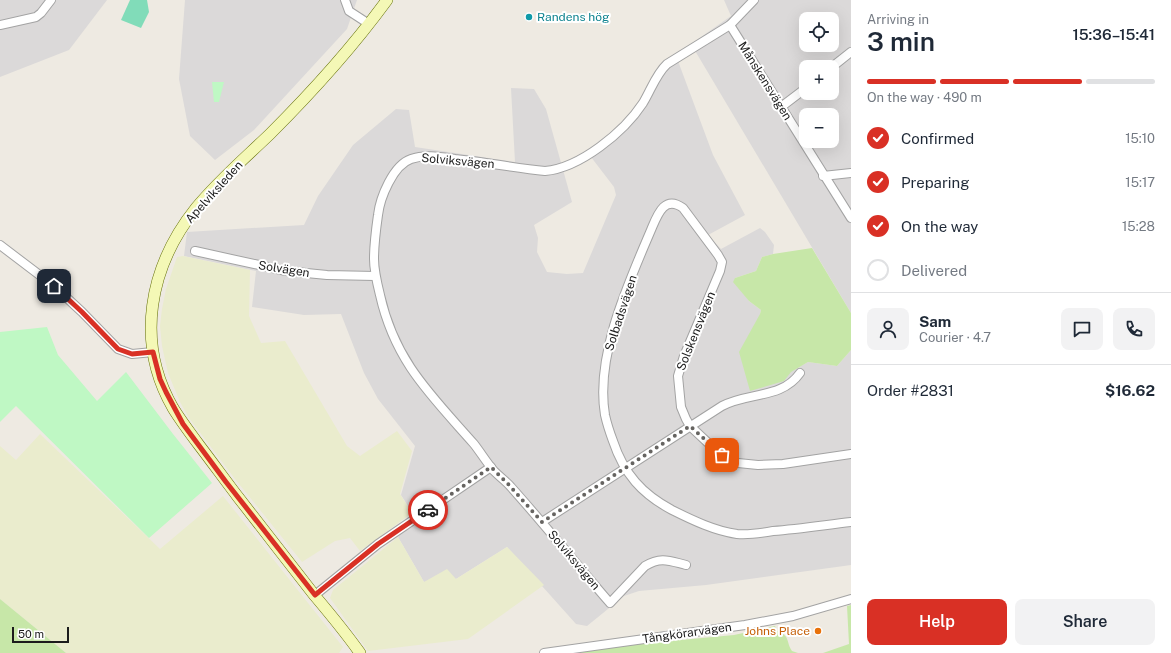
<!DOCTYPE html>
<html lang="en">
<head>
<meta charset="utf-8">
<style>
	body { margin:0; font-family:"Public Sans",sans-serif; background:#f2f2f3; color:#1f2937; height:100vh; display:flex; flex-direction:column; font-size:15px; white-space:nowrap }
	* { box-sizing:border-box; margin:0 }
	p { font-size:13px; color:#747a83 }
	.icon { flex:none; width:22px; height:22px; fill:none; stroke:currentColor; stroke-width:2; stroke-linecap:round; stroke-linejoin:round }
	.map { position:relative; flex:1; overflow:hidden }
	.sheet { display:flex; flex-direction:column; background:#fff; width:320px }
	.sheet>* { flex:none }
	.buttons { position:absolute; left:799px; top:12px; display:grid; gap:8px }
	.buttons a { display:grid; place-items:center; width:40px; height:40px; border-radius:8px; background:#fff; box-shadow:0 4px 16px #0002; font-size:20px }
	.scale { position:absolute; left:12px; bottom:10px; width:57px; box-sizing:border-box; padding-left:4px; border:2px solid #1c1c1c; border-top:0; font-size:11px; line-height:14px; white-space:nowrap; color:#1c1c1c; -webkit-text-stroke:3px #fff; paint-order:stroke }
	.pin { position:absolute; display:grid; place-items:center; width:34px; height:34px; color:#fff; margin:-17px; border-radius:8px; box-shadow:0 2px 6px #0006 }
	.courier { position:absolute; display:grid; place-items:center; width:40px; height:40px; margin:-20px; border:3px solid #d93025; border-radius:50%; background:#fff; color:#222; box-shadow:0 1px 5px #0007 }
	.head em { font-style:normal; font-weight:600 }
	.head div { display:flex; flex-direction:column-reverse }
	.head { display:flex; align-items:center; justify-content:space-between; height:68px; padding:0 16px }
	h1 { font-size:26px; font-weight:600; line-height:30px }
	.bar { display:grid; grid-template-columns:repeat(4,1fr); gap:6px 4px; align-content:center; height:48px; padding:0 16px }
	.bar i { height:5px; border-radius:3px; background:#e0e1e3 }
	.bar .on { background:#d93025 }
	.bar p { grid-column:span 4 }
	.line { display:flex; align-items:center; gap:10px; padding:0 16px; border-top:1px solid #e0e1e3 }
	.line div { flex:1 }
	.round { display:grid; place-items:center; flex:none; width:42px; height:42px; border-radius:8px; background:#f2f2f3 }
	ol { padding:0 16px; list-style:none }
	li { display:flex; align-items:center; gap:12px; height:44px }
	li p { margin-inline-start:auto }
	li .icon { padding:4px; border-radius:50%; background:#d93025; color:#fff; stroke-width:4 }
	li:last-child { color:#747a83 }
	li i { width:22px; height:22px; border:2px solid #e0e1e3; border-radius:50% }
	.button { display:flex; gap:8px; margin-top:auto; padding:8px 16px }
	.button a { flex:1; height:46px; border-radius:8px; background:#d93025; color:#fff; font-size:16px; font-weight:600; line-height:46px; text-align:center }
	.button a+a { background:#f2f2f3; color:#1f2937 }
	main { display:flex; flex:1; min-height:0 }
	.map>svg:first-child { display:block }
	.residential { fill:#dbd9d9; fill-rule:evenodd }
	.farmland { fill:#eaeccd }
	.grass { fill:#c7e7a8 }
	.park { fill:#bff8c4 }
	.pitch { fill:#81dcb9 }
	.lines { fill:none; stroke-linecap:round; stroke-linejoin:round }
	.street-casing { stroke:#a3a3a3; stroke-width:10 }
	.secondary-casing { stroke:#647007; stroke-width:12 }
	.street { stroke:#fff; stroke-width:8 }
	.secondary { stroke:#f4f8b6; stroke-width:11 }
	.done { stroke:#666461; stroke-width:4; stroke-dasharray:0 7.2 }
	.route { stroke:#d93025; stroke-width:5 }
	.culture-dot { fill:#0f9aa8; stroke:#fff; stroke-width:1.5 }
	.food-dot { fill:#e8710a; stroke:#fff; stroke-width:1.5 }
	.labels { text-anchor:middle; stroke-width:4; stroke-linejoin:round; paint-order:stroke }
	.culture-label { font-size:12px; fill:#0d838f; stroke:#fff; text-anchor:start }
	.street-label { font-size:12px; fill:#1c1c1c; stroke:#fff }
	.food-label { font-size:12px; fill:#c56008; stroke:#fff; text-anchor:end }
</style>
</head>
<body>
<main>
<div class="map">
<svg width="851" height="653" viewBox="0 0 851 653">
	<rect width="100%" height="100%" fill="#eeeae2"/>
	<g class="residential">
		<polygon points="0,0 107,0 69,50 0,77"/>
		<polygon points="185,0 357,0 347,29 254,130 215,160 190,136 179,79"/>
		<path d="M724 0H851V313L691 44 731 16ZM806 19H832V45H806ZM806 67H832V93H806ZM806 115H832V141H806Z"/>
		<polygon points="678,61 713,155 745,215 708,235 721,249 760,228 765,232 774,245 773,254 762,257 756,271 735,278 749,301 761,310 760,314 792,371 808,362 837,366 851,350 851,565 706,585 639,591 624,596 587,626 576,624 507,547 456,579 424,582 398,537 415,517 401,495 415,446 378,399 364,373 341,314 304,315 252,307 256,271 184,256 187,232 304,225 318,196 353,145 396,109 409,110 415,147 515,162 511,88 534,89 546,109 572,202 534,225 538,238 537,252 547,272 567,274 583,273 616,195 614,187 591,157 609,144 668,66"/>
	</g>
	<g class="farmland">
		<polygon points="183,256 250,270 249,316 261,343 285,341 347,446 360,456 397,431 412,451 400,494 412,513 360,551 350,538 335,541 302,562 235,479 189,418 180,402 168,373 162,346 160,326 162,309 166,289 177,257"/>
		<polygon points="40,434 160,549 223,496 343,647 339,653 66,653 0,599 0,446 16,460"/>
		<polygon points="398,537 424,582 447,569 456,579 507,547 544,585 468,639 368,651 330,598 333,590"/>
	</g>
	<g class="grass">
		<polygon points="812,248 851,313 851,350 837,366 808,362 791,372 784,381 750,391 739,352 760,314 761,310 749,301 733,282 735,278 756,271 762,257 773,254"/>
		<polygon points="0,599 66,653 0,653"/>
		<polygon points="851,605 851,653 823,653 849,644 847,606"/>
		<path d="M775 626 778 632C790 635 786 642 792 651L798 653H570L617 646 734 635Z"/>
	</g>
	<g class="park">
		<polygon points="212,82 224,82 219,102 214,102"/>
		<polygon points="47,327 58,355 97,401 126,372 173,434 212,483 149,538 16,406 0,422 0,332"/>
	</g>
	<polygon class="pitch" points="130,0 147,0 149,12 141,28 121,20"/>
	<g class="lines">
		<g class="street-casing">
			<g id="street">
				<polyline points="345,0 349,11 369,24"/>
				<polyline points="0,25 36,17 41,13 51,0"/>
				<polyline points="730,25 851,218"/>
				<polyline points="832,67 851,52"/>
				<polyline points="781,107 806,88"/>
				<polyline points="823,176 851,173"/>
				<polyline points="0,245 54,286 82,312 118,349 132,354 153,352"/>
				<polyline points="195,251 286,271 327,275 375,276"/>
				<path d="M851 454 783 464 758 465 738 463 731 461 721 455 690 426 686 419 681 407 678 376 684 356 720 271 722 262 718 255 683 208C664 194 657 216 651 230 628 284 595 356 605 415 607 424 610 433 613 441 624 474 642 494 672 510 692 520 715 531 737 534 749 535 762 533 773 531 799 529 825 525 851 522"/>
				<path d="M542 522 722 406C748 392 782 399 800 373"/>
				<path d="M686 565C670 561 661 556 645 566L610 603C577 565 545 525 511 487 506 481 500 477 494 471 487 463 481 453 474 444 431 395 395 362 380 295 377 283 374 271 374 259 374 244 376 229 378 215 380 198 393 165 411 159 425 154 441 157 455 159 485 162 515 168 545 171 580 168 624 132 643 103 651 90 656 74 667 64L730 25 754 0"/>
				<polyline points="315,595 378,544 491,467"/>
				<polyline points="544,653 745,625 793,616 851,599"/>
			</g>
		</g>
		<g class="secondary-casing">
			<path id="secondary" d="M360 653C346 633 331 615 315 596 289 563 264 530 238 497 225 480 212 462 199 445 190 433 181 421 173 408 135 342 149 267 196 208 218 181 245 158 270 134 312 92 352 48 387 0"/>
		</g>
		<use href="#street" class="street"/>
		<use href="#secondary" class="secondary"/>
	</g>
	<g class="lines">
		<polyline class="done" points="428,510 491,467 509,485 542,522 690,426 722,455"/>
		<polyline class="route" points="54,286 82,312 118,349 132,354 153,352 160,379 166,392 183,424 226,482 315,595 378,544 428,510"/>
	</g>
	<circle class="culture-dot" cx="529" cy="17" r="4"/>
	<circle class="food-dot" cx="818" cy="631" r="4"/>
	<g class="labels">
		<g class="culture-label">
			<text x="537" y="21">Randens hög</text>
		</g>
		<g class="street-label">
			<text transform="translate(765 81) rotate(58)" y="4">Månskensvägen</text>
			<text transform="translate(458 161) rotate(5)" y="4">Solviksvägen</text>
			<text transform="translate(214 192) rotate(-48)" y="4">Apelviksleden</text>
			<text transform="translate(284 269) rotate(9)" y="4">Solvägen</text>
			<text transform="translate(621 313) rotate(-72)" y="4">Solbadsvägen</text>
			<text transform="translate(696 331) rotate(-68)" y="4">Solskensvägen</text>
			<text transform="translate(574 560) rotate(50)" y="4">Solviksvägen</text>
			<text transform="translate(687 633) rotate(-8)" y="4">Tångkörarvägen</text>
		</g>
		<g class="food-label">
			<text x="810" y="635">Johns Place</text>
		</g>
	</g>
</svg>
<div class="buttons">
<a><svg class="icon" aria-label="locate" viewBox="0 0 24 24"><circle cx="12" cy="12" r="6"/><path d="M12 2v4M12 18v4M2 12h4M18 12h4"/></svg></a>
<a>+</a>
<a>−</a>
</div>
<div class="scale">50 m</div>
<div class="pin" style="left:722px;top:455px;background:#ea580c"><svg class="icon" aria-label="bag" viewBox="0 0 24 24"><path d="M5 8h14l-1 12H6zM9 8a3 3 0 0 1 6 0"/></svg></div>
<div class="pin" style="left:54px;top:286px;background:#1f2937"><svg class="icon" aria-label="home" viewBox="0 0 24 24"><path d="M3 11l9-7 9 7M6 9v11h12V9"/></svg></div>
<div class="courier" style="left:428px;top:510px"><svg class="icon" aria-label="car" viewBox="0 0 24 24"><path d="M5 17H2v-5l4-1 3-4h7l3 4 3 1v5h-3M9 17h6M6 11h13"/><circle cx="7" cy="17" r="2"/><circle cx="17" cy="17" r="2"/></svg></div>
</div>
<section class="sheet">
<div class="head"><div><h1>3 min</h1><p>Arriving in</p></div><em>15:36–15:41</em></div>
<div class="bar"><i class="on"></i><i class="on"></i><i class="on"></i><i></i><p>On the way · 490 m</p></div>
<ol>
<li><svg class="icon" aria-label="check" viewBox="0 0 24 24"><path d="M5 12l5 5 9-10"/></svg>Confirmed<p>15:10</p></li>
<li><svg class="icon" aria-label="check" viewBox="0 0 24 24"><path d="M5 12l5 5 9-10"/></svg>Preparing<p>15:17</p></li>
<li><svg class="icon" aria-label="check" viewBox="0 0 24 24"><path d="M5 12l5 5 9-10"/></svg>On the way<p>15:28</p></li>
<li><i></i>Delivered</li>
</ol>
<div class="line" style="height:72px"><a class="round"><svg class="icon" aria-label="person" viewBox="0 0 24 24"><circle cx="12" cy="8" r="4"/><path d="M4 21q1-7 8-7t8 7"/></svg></a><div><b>Sam</b><p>Courier · 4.7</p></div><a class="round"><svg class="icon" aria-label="chat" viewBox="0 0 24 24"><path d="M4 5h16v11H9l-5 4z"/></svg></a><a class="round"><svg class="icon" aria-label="phone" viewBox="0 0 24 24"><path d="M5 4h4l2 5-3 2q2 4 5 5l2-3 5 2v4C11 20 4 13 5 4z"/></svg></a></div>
<div class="line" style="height:52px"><div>Order #2831</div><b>$16.62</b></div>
<div class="button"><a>Help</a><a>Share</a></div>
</section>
</main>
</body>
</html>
